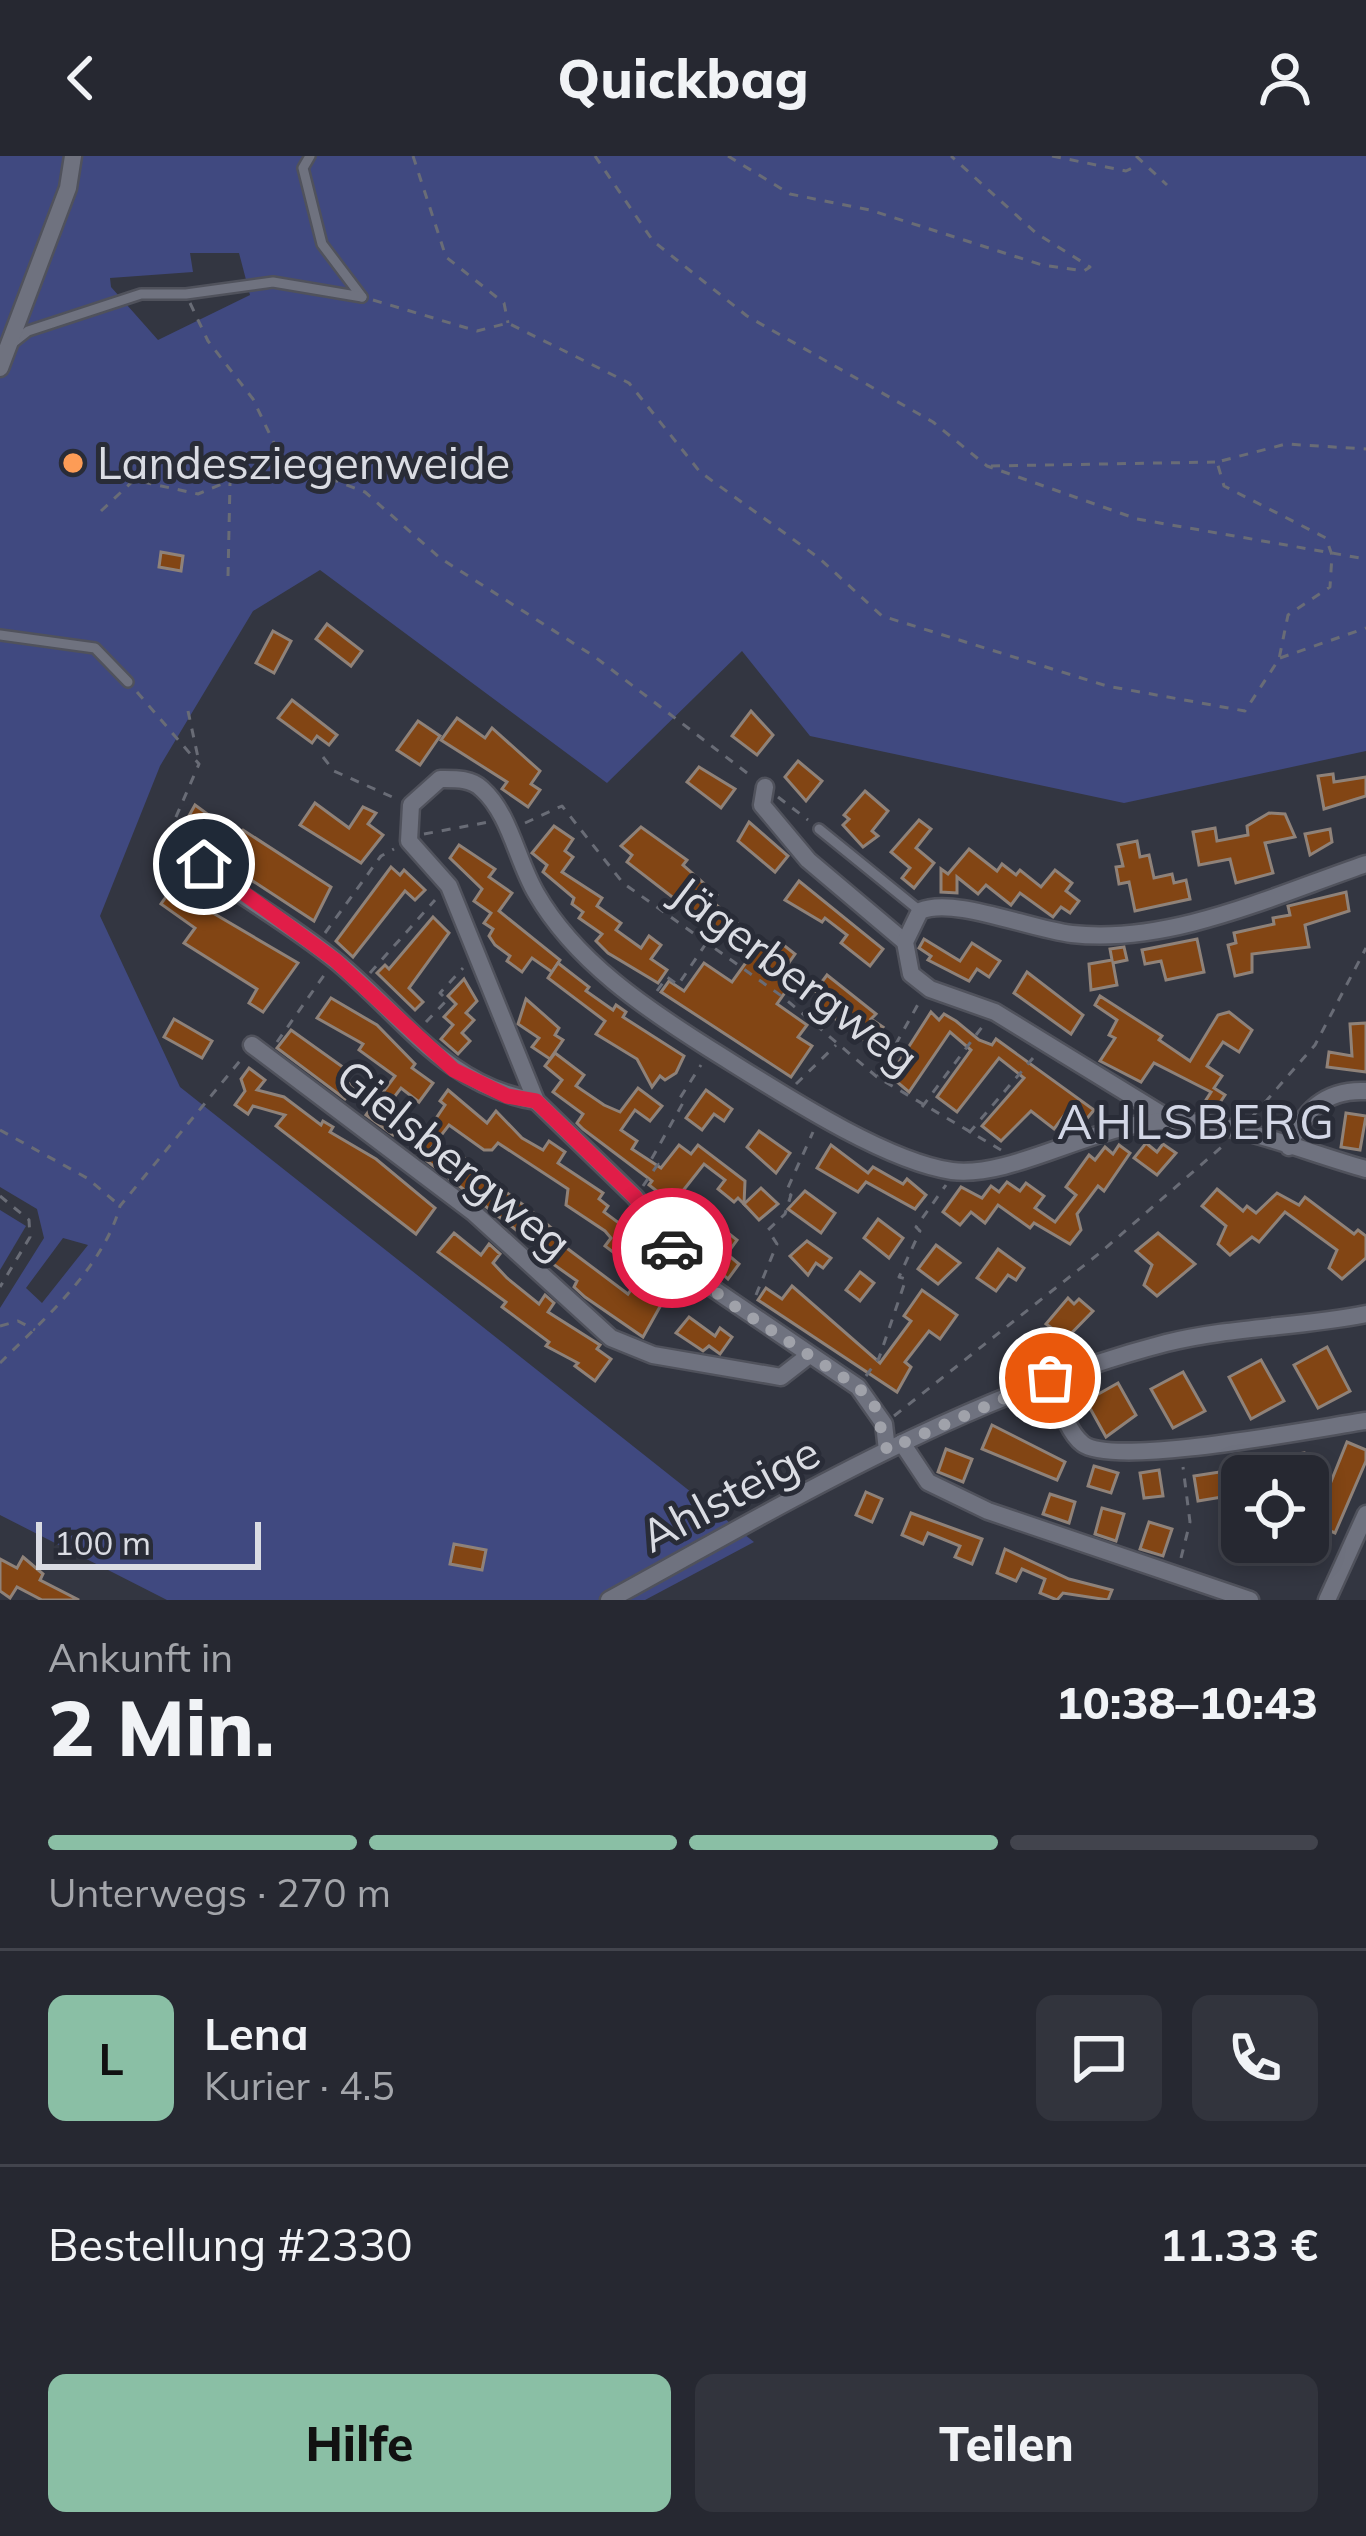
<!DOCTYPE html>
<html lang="de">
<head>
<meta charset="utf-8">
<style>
	body { margin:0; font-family:Mulish,sans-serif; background:#32343d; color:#f1f3f6; height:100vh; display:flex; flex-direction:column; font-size:45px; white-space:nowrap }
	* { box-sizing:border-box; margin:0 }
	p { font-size:39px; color:#a4a6ab }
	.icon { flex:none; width:66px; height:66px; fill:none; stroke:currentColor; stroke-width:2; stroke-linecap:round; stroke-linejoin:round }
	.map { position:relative; height:1444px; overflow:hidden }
	.sheet { display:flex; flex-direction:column; background:#262831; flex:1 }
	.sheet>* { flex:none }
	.controls { position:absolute; left:1221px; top:1299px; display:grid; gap:24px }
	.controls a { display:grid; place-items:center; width:108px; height:108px; border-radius:18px; background:#262831; box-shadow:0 6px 18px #0003,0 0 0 3px #42444d; font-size:60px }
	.scale { position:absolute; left:36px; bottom:30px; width:225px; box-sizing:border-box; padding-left:12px; border:6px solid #dadce3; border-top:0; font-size:33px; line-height:42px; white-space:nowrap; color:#dadce3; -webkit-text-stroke:9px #292c37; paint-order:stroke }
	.pin { position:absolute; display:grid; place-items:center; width:102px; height:102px; color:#fff; margin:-51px; border:6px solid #fff; border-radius:50%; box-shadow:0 3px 12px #0007 }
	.courier { position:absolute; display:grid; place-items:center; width:120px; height:120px; margin:-60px; border:9px solid #e11d48; border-radius:50%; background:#fff; color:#222; box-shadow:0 3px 15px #0007 }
	.summary em { font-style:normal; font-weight:800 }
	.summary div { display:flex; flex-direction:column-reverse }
	.summary { display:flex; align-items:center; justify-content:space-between; height:204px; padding:0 48px }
	h1 { font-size:78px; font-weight:800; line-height:90px }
	.bar { display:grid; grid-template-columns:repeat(4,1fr); gap:18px 12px; align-content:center; height:144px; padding:0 48px }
	.bar i { height:15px; border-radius:9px; background:#42444d }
	.bar .current { background:#8abfa5 }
	.bar p { grid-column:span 4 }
	.line { display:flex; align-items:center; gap:30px; padding:0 48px; border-top:3px solid #42444d }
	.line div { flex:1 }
	.round { display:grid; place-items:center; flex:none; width:126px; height:126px; border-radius:18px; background:#32343d }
	.button { display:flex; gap:24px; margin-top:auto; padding:24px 48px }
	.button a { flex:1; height:138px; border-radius:18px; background:#8abfa5; color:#111; font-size:48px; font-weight:800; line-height:138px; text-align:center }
	.button a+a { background:#32343d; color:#f1f3f6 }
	header { display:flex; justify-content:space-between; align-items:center; height:156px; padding:0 48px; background:#262831; font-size:54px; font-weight:800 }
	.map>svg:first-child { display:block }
	.green { fill:#404980; fill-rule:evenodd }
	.building { fill:#824514; stroke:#8f8279; stroke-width:3; fill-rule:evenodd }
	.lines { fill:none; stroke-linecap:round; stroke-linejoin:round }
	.service-casing { stroke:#50525c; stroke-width:14 }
	.minor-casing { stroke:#50525c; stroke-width:21 }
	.path { stroke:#696c76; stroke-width:3; stroke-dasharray:9 9; stroke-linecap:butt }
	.service { stroke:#6f727f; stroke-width:9 }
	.minor { stroke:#6f727f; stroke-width:16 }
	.done { stroke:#a0a2aa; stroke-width:12; stroke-dasharray:0 21.6 }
	.route { stroke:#e11d48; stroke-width:15 }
	.poi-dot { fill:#fd9c56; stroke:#292c37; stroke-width:4.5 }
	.labels { text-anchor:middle; stroke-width:10; stroke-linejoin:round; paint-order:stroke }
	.poi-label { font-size:45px; fill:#dadce3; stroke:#292c37; text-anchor:start }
	.street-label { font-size:45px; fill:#dadce3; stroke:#292c37 }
	.neighbourhood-label { font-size:48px; letter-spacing:3px; fill:#d3d7e6; stroke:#292c37 }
</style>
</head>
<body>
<header><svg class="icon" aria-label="back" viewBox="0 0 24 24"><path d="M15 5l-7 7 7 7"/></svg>Quickbag<svg class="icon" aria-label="person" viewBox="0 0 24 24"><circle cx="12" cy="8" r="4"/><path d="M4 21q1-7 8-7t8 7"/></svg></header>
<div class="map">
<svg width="1366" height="1444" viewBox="0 0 1366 1444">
	<rect width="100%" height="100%" fill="#333641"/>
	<g class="green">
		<path d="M0 0H1366V595L1124 647 810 580 742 495 607 627 320 414 253 455 160 610 100 760 180 931 754 1386 645 1444H167L0 1359V1152L44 1082 37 1053 0 1031ZM190 97H239L250 139 158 184 111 131 110 122 193 116ZM63 1082 88 1089 42 1147 26 1132Z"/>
		<polygon points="0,1054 26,1070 0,1114"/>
	</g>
	<g class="building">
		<polygon points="161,396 183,400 181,415 159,411"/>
		<polygon points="327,468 362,495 351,510 316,483"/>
		<polygon points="273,475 291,485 274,517 256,507"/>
		<polygon points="292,544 337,579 329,589 317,580 312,587 278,562"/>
		<polygon points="751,555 773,579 757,599 732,580"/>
		<polygon points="457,562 485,582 492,572 540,615 531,628 540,634 528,651 502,633 507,626 441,584"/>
		<polygon points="418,565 440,580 420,609 397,594"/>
		<polygon points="798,605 822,625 806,645 785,621"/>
		<polygon points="699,611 735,633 721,652 687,626"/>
		<polygon points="1333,618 1334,626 1366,621 1366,640 1324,653 1318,620"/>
		<polygon points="865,635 888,655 872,675 878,680 863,691 843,669 849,663 844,659"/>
		<polygon points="315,647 349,672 363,651 376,657 368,668 383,679 361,707 300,669"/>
		<polygon points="195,649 213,662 207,671 227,686 243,674 331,731 314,765 239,716 223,713 211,703 215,698 181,674"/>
		<polygon points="1269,657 1285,658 1295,681 1265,687 1273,717 1236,727 1230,703 1199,709 1193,676 1215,672 1217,685 1248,679 1247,670"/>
		<polygon points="919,664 931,673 916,692 934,707 914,732 902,722 910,712 891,696"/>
		<polygon points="749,666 788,700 775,716 738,685"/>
		<polygon points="554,670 573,683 565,695 573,701 562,716 602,742 597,750 621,767 616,774 641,792 649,780 661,789 651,803 667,814 658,827 608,797 596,785 602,778 579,762 583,756 572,748 574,742 543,716 547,709 532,697"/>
		<polygon points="641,671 687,704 683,709 717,739 712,745 772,798 781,787 795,798 788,808 806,822 797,833 791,828 777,848 807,869 798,881 812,890 791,921 661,836 669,825 684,835 704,807 732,826 750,801 627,706 632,699 621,690"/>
		<polygon points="1330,673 1332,686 1310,699 1305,678"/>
		<polygon points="1137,685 1140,701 1149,699 1154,722 1172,718 1174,727 1186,724 1190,743 1135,755 1129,726 1119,728 1116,711 1123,710 1118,689"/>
		<polygon points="459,689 495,713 489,721 512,737 499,755 560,804 552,816 532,802 522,816 507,805 510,800 495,789 489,780 493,773 484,767 491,757 474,745 482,733 450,702"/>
		<polygon points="969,693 997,715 1002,708 1016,719 1020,714 1041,731 1055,714 1072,727 1066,735 1079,745 1070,757 1061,751 1053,761 1020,737 1011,749 986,729 978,738 957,721 957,737 941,736 941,713 948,718"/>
		<polygon points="391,711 400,719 404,714 425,734 415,744 405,735 353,801 336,785"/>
		<polygon points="201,718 213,728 201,750 298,807 263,856 249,847 257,833 184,787 195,772 161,748 173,731 186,740"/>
		<polygon points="799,725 883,793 870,810 841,787 847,779 825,762 822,766 785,744"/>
		<polygon points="1346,736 1349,755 1305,769 1309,791 1252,798 1252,816 1235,820 1228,789 1236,787 1234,777 1274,768 1273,762 1290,759 1288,750"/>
		<polygon points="433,761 449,777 409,832 423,846 415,854 377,817 385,809 389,813"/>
		<polygon points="924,783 960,805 972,787 1000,805 989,821 977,813 969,825 928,804 931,800 919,792"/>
		<polygon points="1197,783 1204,816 1166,824 1161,805 1145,808 1142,794"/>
		<polygon points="1124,791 1127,804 1113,807 1117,829 1091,834 1089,808 1112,804 1110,793"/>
		<polygon points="558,807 589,831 586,835 613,854 616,849 626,856 623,861 684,900 676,917 665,924 660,920 652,931 637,903 596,878 605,865 548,822"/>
		<polygon points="1027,816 1083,859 1071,878 1014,837"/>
		<polygon points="827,819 876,858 871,863 883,871 869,888 818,850 824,842 815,835"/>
		<polygon points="464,823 477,845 466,857 474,864 462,877 470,885 458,898 441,883 453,869 444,861 456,848 448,840"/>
		<polygon points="1100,840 1162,880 1159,884 1190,905 1218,859 1229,856 1252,874 1239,896 1223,886 1207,910 1222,920 1214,932 1225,939 1215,954 1204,947 1211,936 1154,907 1141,926 1100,905 1115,882 1109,879 1117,864 1095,849"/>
		<polygon points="331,842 377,869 415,908 412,912 433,927 419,946 401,932 385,953 403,966 393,979 366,959 395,920 359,894 363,888 317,862"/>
		<polygon points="526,843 559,872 555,879 563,884 550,903 532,891 539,882 518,868"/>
		<polygon points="931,856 939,864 944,858 956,865 979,884 992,889 996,883 1094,954 1084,966 1069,953 1054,973 1031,955 1001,985 982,970 1024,922 999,902 957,956 937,941 971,894 950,876 909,936 890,920"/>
		<polygon points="174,863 212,885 202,902 164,881"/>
		<polygon points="1366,867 1366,916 1327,911 1329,896 1352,900 1350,868"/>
		<polygon points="291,874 347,914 341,922 354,931 345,943 277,892"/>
		<polygon points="555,897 584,919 576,930 604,949 620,956 638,932 662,950 650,965 635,954 621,974 637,985 632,993 661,1012 679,989 691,998 698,989 745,1025 744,1048 738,1042 734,1046 718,1033 725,1024 704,1008 682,1036 691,1042 683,1053 692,1064 711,1079 718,1069 737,1084 727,1098 739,1108 728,1123 703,1100 708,1093 662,1053 667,1043 649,1029 652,1025 583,973 577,967 583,958 553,936 562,924 545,910"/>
		<polygon points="249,912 265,924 257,934 284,941 321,969 323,965 333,971 330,976 376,1003 435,1052 416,1078 276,970 285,959 253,950 248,958 235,949 245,935 241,923"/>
		<path d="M448 934 487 967 496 955 522 982 543 994 549 985 565 996 558 1007 603 1037 599 1043 608 1050 604 1056 639 1082 630 1094 680 1132 672 1144 666 1140 643 1181 585 1141 574 1131 577 1125 539 1098 542 1094 414 995 445 949 440 945ZM449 969 484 994H492L498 987 568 1033 566 1049 605 1075 611 1082 605 1090 642 1118 628 1138 564 1090 568 1086 530 1054 506 1036 502 1042 484 1026 488 1019 464 1002 459 1010 432 991Z"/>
		<polygon points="706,934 732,953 724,965 714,958 702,974 686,962"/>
		<polygon points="1346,957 1366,960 1360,994 1341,991"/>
		<polygon points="759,975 790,997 776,1017 747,991"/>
		<polygon points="1146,987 1157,996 1163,988 1176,997 1157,1019 1134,1002"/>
		<polygon points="831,989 868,1017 873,1011 903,1028 907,1023 926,1039 915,1053 866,1026 858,1036 817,1012"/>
		<polygon points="1119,989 1130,997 1104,1035 1098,1030 1077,1058 1081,1074 1070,1088 1034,1067 1030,1072 998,1049 985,1067 971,1056 960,1069 943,1056 961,1031 982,1042 991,1030 999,1036 1007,1026 1020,1035 1026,1027 1044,1040 1035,1052 1055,1066 1076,1039 1066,1031 1089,999 1095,1004 1105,991 1113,998"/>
		<polygon points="761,1032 778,1048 759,1064 744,1048"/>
		<polygon points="1217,1033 1243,1055 1247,1050 1256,1057 1277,1037 1299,1049 1305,1041 1354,1078 1358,1074 1366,1080 1366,1102 1342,1123 1329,1112 1337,1094 1285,1056 1259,1086 1252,1081 1230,1099 1218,1088 1226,1070 1202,1050"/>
		<polygon points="805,1035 835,1057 821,1077 788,1053"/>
		<polygon points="878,1063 903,1082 889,1102 864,1082"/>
		<polygon points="454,1077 481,1099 489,1088 500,1098 493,1107 507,1122 539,1148 545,1139 554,1147 548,1156 600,1189 597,1193 611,1203 595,1225 575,1210 578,1207 546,1190 549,1186 502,1151 506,1146 438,1096"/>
		<polygon points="1158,1077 1195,1108 1157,1140 1144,1129 1152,1109 1136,1095"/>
		<polygon points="807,1085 831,1102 823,1112 816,1107 808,1119 790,1100"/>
		<polygon points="936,1089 960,1107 938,1128 918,1113"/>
		<polygon points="998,1093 1024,1112 1016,1124 1008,1119 996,1135 977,1122"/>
		<polygon points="860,1116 874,1127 860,1145 846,1134"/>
		<polygon points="792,1130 880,1207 911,1165 904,1160 922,1134 957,1159 940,1183 929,1175 905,1206 911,1211 897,1236 758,1144 766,1132 782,1143"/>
		<polygon points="1068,1142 1074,1148 1079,1143 1093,1155 1058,1191 1046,1181 1053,1173 1046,1168"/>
		<polygon points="689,1161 715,1180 720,1172 732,1181 720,1198 709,1190 703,1195 676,1177"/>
		<polygon points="1327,1191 1350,1235 1318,1252 1294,1209"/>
		<polygon points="1261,1204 1284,1245 1251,1263 1229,1221"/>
		<polygon points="1183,1216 1205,1255 1173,1272 1151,1233"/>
		<polygon points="1118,1227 1136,1259 1106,1281 1086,1245"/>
		<polygon points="992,1269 1065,1306 1057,1324 982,1293"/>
		<polygon points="1347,1286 1366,1294 1366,1305 1335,1377 1314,1368"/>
		<polygon points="946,1293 972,1303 963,1326 938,1316"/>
		<polygon points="1304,1297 1307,1320 1284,1320 1281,1301"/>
		<polygon points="1258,1302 1261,1320 1242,1320 1242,1328 1221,1331 1222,1341 1198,1345 1194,1320 1239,1313 1238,1306"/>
		<polygon points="1094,1310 1118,1317 1111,1337 1088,1330"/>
		<polygon points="1159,1314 1163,1340 1144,1342 1140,1317"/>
		<polygon points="866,1336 882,1343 872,1366 856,1359"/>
		<polygon points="1050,1338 1075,1346 1069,1367 1043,1358"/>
		<polygon points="1102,1352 1124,1358 1116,1385 1095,1378"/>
		<polygon points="911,1357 982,1383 972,1408 955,1401 960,1390 928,1377 923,1388 902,1379"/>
		<polygon points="1149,1366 1172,1373 1163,1400 1140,1393"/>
		<polygon points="454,1388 486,1394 482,1414 450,1408"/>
		<polygon points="1005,1393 1069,1423 1112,1434 1108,1444 1063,1437 1057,1444 1040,1437 1045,1423 1022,1413 1016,1425 997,1417"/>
		<polygon points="23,1401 43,1418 40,1424 79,1444 42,1444 17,1431 10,1442 0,1435 0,1403 17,1412"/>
	</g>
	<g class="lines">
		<g class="service-casing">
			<g id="service">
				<polyline points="310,0 303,12 322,88 362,141"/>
				<polyline points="14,186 28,175 141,138 186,138 273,126 362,141"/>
				<polyline points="0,479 95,492 128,526"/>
				<polyline points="819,673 920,755"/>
				<polyline points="176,686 237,736"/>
			</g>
		</g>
		<g class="minor-casing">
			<g id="minor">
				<polyline points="0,212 68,32 73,0"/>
				<polyline points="765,631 762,649 808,704 905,786"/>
				<path d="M237 736C271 758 305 780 336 805 402 859 445 930 536 945"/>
				<polyline points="252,889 473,1056 611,1182 653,1199 781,1221 808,1200"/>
				<path d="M1171 964 995 856 930 833 911 818 905 786 920 755C953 740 1029 773 1072 778 1170 789 1275 739 1366 708"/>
				<path d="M1289 991C1303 955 1325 933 1366 935"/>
				<path d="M1050 1222C1058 1242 1066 1275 1083 1288 1115 1312 1318 1272 1366 1265"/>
				<polyline points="902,1287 928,1326 988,1355 1250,1444"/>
				<path d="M887 1294 884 1268 858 1231 705 1127 635 1041 536 945 449 730 409 685 411 649 440 623C454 623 471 622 482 633 510 658 517 705 536 737 575 805 645 852 710 893 773 932 882 1005 952 1015 1014 1023 1102 963 1173 965 1238 966 1304 996 1366 1013"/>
				<path d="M609 1444C789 1345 966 1239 1166 1187 1231 1171 1300 1171 1366 1158"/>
				<polyline points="1327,1444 1366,1358"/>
			</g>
		</g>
		<g class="path">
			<polyline points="413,0 446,101 504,147 508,167"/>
			<polyline points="595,0 653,85 747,160 933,266 987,310 1137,363 1366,403"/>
			<polyline points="728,0 790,38 870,54 1042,109 1084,115 1090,111 1036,77 951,0"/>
			<polyline points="1052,0 1126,15 1139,9"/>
			<polyline points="1136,0 1167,29"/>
			<polyline points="373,144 477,175 508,167 629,227 700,316 819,402 882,460 1107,530 1245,555 1279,503 1288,459 1330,431 1332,399 1326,382 1224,330 1217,306 1286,288 1366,293"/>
			<polyline points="190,147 208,185 253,243 282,304 365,336 440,402 595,501 751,620"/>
			<polyline points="991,310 1215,306"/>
			<polyline points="101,355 134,324 198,338 280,304"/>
			<polyline points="228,420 230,327"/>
			<polyline points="1280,502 1366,472"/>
			<polyline points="137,536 199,608 169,677"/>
			<polyline points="188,555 199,606"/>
			<polyline points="323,601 334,615 399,644"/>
			<polyline points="778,641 808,664"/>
			<polyline points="525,667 562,650 623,727 783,841 877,921 1001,994"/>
			<polyline points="424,678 489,666"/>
			<polyline points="325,777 381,700 394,693"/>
			<polyline points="370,817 435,744"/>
			<polyline points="657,835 667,821 678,829 705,789"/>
			<polyline points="426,866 447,844 440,837 463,812"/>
			<polyline points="277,886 327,815"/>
			<polyline points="878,920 921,843"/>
			<polyline points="796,928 836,889"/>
			<polyline points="922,951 982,871"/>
			<polyline points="1253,960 1315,889 1366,792"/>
			<polyline points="0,974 87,1022 119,1049"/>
			<polyline points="969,977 1033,902"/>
			<polyline points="643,1030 658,1008 651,1004 684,945 680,942 701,909"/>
			<polyline points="0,1040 29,1064 30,1081 0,1131"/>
			<polyline points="756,1139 777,1088 768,1074 785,1058 791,1039 786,1036 813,976"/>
			<polyline points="0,1170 18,1165 35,1174"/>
			<path d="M0 1207C44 1163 103 1112 120 1050L244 900"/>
			<polyline points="866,1220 879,1202 906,1123 899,1121 920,1075 916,1071 946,1029"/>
			<polyline points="894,1260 1101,1096 1225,988"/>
			<polyline points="1308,1386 1329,1395"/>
			<polyline points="1181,1402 1190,1366 1183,1311"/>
		</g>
		<use href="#service" class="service"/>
		<use href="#minor" class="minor"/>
	</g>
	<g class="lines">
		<polyline class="done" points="672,1092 722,1142 858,1231 874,1248 887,1294 1050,1222"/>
		<polyline class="route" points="204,708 335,804 454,914 507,940 536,945 635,1041 672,1092"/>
	</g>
	<circle class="poi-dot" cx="73" cy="307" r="12"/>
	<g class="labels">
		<g class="poi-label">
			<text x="97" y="323">Landesziegenweide</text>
		</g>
		<g class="street-label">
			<text transform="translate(795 819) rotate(37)" y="16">Jägerbergweg</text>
			<text transform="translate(454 1003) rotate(39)" y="16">Gielsbergweg</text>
			<text transform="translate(730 1338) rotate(-28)" y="16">Ahlsteige</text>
		</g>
		<g class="neighbourhood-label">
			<text x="1197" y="983">AHLSBERG</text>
		</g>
	</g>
</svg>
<div class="controls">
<a><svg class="icon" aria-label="locate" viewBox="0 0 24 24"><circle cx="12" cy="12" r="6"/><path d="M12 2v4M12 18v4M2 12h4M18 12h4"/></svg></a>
</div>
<div class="scale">100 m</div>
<div class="pin" style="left:1050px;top:1222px;background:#ea580c"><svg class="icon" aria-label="bag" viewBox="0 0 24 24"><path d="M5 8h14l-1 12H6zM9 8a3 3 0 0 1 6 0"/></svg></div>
<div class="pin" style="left:204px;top:708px;background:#1f2937"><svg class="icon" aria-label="home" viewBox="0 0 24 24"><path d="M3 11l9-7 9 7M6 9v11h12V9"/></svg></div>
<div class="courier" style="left:672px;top:1092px"><svg class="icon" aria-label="car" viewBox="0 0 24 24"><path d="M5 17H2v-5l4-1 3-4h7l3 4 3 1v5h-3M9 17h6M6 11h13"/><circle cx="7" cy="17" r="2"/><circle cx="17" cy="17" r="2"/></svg></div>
</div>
<section class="sheet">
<div class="summary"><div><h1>2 Min.</h1><p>Ankunft in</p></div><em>10:38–10:43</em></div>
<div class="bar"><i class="current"></i><i class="current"></i><i class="current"></i><i></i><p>Unterwegs · 270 m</p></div>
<div class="line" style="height:216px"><b class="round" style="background:#8abfa5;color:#111">L</b><div><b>Lena</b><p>Kurier · 4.5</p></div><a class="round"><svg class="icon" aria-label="chat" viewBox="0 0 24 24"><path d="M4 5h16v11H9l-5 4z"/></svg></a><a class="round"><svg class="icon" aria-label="phone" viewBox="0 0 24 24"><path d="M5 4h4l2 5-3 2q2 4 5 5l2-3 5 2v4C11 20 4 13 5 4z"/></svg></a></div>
<div class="line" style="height:156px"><div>Bestellung #2330</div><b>11.33 €</b></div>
<div class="button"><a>Hilfe</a><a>Teilen</a></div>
</section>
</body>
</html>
